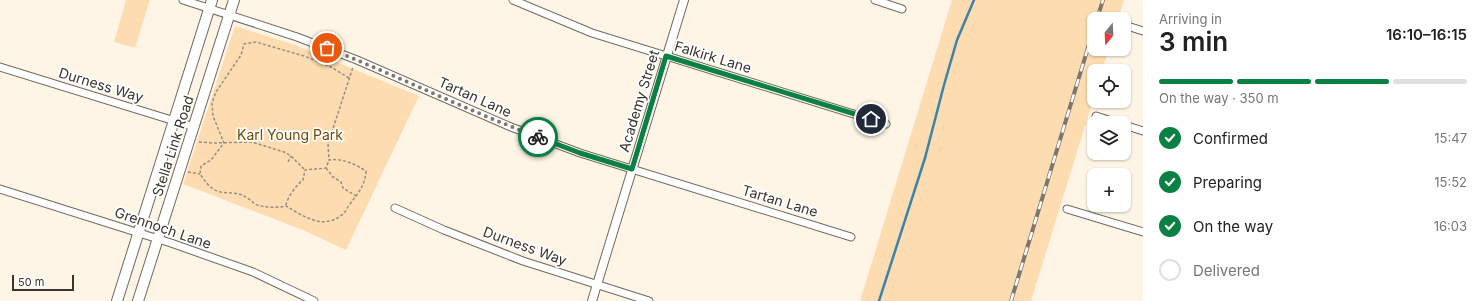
<!DOCTYPE html>
<html lang="en">
<head>
<meta charset="utf-8">
<style>
	body { margin:0; font-family:Inter,sans-serif; background:#f2f2f2; color:#222; height:100vh; display:flex; flex-direction:column; font-size:15px; white-space:nowrap }
	* { box-sizing:border-box; margin:0 }
	p { font-size:13px; color:#767676 }
	.icon { flex:none; width:22px; height:22px; fill:none; stroke:currentColor; stroke-width:2; stroke-linecap:round; stroke-linejoin:round }
	.map { position:relative; flex:1; overflow:hidden }
	.sheet { display:flex; flex-direction:column; background:#fff; width:340px }
	.sheet>* { flex:none }
	.needle { width:26px; rotate:198deg }
	.tools { position:absolute; left:1087px; top:12px; display:grid; gap:8px }
	.tools a { display:grid; place-items:center; width:44px; height:44px; border-radius:8px; background:#fff; box-shadow:0 1px 3px #0004; font-size:20px }
	.scale { position:absolute; left:12px; bottom:10px; width:62px; box-sizing:border-box; padding-left:4px; border:2px solid #39342d; border-top:0; font-size:11px; line-height:14px; white-space:nowrap; color:#39342d; -webkit-text-stroke:3px #fff; paint-order:stroke }
	.pin { position:absolute; display:grid; place-items:center; width:34px; height:34px; color:#fff; margin:-17px; border:2px solid #fff; border-radius:50%; box-shadow:0 1px 4px #0007 }
	.courier { position:absolute; display:grid; place-items:center; width:40px; height:40px; margin:-20px; border:3px solid #0b8043; border-radius:50%; background:#fff; color:#222; box-shadow:0 1px 5px #0007 }
	.head em { font-style:normal; font-weight:600 }
	.head div { display:flex; flex-direction:column-reverse }
	.head { display:flex; align-items:center; justify-content:space-between; height:68px; padding:0 16px }
	h1 { font-size:26px; font-weight:600; line-height:30px }
	.bar { display:grid; grid-template-columns:repeat(4,1fr); gap:6px 4px; align-content:center; height:48px; padding:0 16px }
	.bar i { height:5px; border-radius:3px; background:#e0e0e0 }
	.bar .active { background:#0b8043 }
	.bar p { grid-column:span 4 }
	ol { padding:0 16px; list-style:none }
	li { display:flex; align-items:center; gap:12px; height:44px }
	li p { margin-inline-start:auto }
	li .icon { padding:4px; border-radius:50%; background:#0b8043; color:#fff; stroke-width:4 }
	li:last-child { color:#767676 }
	li i { width:22px; height:22px; border:2px solid #e0e0e0; border-radius:50% }
	main { display:flex; flex:1; min-height:0 }
	.map>svg:first-child { display:block }
	.green { fill:#fcdcb0 }
	.lines { fill:none; stroke-linecap:round; stroke-linejoin:round }
	.stream { stroke:#3d82a9; stroke-width:2.5 }
	.minor-casing { stroke:#736859; stroke-width:9 }
	.tertiary-casing { stroke:#736859; stroke-width:10 }
	.secondary-casing { stroke:#736859; stroke-width:12 }
	.path { stroke:#968f84; stroke-width:1.5; stroke-dasharray:3 2; stroke-linecap:butt }
	.minor { stroke:#fff; stroke-width:7 }
	.tertiary { stroke:#fff; stroke-width:8 }
	.secondary { stroke:#fff; stroke-width:10 }
	.rail-casing { stroke:#7d766c; stroke-width:4 }
	.rail { stroke:#fff; stroke-width:2.5; stroke-dasharray:8; stroke-linecap:butt }
	.done { stroke:#7e786e; stroke-width:4; stroke-dasharray:0 7.2 }
	.route { stroke:#0b8043; stroke-width:5 }
	.labels { text-anchor:middle; stroke-width:3.5; stroke-linejoin:round; paint-order:stroke }
	.street-label { font-size:14px; fill:#39342d; stroke:#fff }
	.park-label { font-size:14px; fill:#704a00; stroke:#fff }
</style>
</head>
<body>
<main>
<div class="map">
<svg width="1143" height="301" viewBox="0 0 1143 301">
	<rect width="100%" height="100%" fill="#fff5e6"/>
	<g class="green">
		<polygon points="126,0 150,0 135,48 114,42"/>
		<polygon points="952,0 1124,0 1118,19 1094,19 1094,49 1109,49 1102,71 1094,71 1094,97 1031,301 860,301"/>
		<polygon points="235,26 295,45 419,96 346,250 303,230 183,184"/>
	</g>
	<g class="lines">
		<polyline class="stream" points="879,301 925,158 944,85 957,40 974,0"/>
		<g class="minor-casing">
			<g id="minor">
				<polyline points="183,0 297,37 357,60 511,127 580,153 851,237"/>
				<polyline points="513,0 592,33 886,124"/>
				<polyline points="875,0 902,9"/>
				<polyline points="1124,25 1143,31"/>
				<polyline points="0,67 194,127"/>
				<polyline points="1096,116 1118,123"/>
				<polyline points="1124,125 1143,131"/>
				<polyline points="0,189 171,243 253,272 314,301"/>
				<polyline points="395,208 444,230 523,261 649,301"/>
				<polyline points="1067,209 1143,232"/>
			</g>
		</g>
		<g class="tertiary-casing">
			<polyline id="tertiary" points="592,301 684,0"/>
		</g>
		<g class="secondary-casing">
			<g id="secondary">
				<polyline points="117,301 212,0"/>
				<polyline points="138,301 234,0"/>
			</g>
		</g>
		<g class="path">
			<path d="M349 78 331 67 304 56 256 42 244 44 241 55 216 92 212 103 213 116 224 143 211 160 201 166 200 174C204 180 208 186 215 190 221 194 232 192 239 194 246 196 250 200 255 204 264 208 277 208 286 206 303 216 324 231 343 214 346 212 347 207 350 204 358 193 365 186 366 171 355 164 342 158 329 160L328 144 353 67"/>
			<polyline points="199,142 213,143 252,142 284,152 291,156 305,170"/>
			<polyline points="288,162 291,156"/>
			<polyline points="326,168 333,177 341,182 343,188 356,196"/>
			<polyline points="188,172 200,174"/>
			<path d="M286 205C287 198 297 184 303 180L305 170 326 168 329 160"/>
		</g>
		<use href="#minor" class="minor"/>
		<use href="#tertiary" class="tertiary"/>
		<use href="#secondary" class="secondary"/>
		<g class="rail-casing">
			<g id="rail">
				<polyline points="1097,19 1103,0"/>
				<polyline points="1011,301 1094,28"/>
			</g>
		</g>
		<use href="#rail" class="rail"/>
	</g>
	<g class="lines">
		<path class="done" d="M327 48C398 76 466 110 538 137"/>
		<polyline class="route" points="538,137 580,153 632,169 666,56 871,119"/>
	</g>
	<g class="labels">
		<g class="street-label">
			<text transform="translate(713 57) rotate(17)" y="5">Falkirk Lane</text>
			<text transform="translate(101 85) rotate(17)" y="5">Durness Way</text>
			<text transform="translate(475 97) rotate(24)" y="5">Tartan Lane</text>
			<text transform="translate(639 101) rotate(-73)" y="5">Academy Street</text>
			<text transform="translate(173 146) rotate(-72)" y="5">Stella Link Road</text>
			<text transform="translate(780 201) rotate(17)" y="5">Tartan Lane</text>
			<text transform="translate(163 228) rotate(19)" y="5">Grennoch Lane</text>
			<text transform="translate(525 246) rotate(20)" y="5">Durness Way</text>
		</g>
		<g class="park-label">
			<text x="290" y="140">Karl Young Park</text>
		</g>
	</g>
</svg>
<div class="tools">
<a><svg class="needle" viewBox="-14 -14 28 28"><path d="M0-13l5 13h-10z" fill="#e53935"/><path d="M0 13l5-13h-10z" fill="#767676"/></svg></a>
<a><svg class="icon" aria-label="locate" viewBox="0 0 24 24"><circle cx="12" cy="12" r="6"/><path d="M12 2v4M12 18v4M2 12h4M18 12h4"/></svg></a>
<a><svg class="icon" aria-label="layers" viewBox="0 0 24 24"><path d="M12 4l9 5-9 5-9-5zM3 14l9 5 9-5"/></svg></a>
<a>+</a>
</div>
<div class="scale">50 m</div>
<div class="pin" style="left:327px;top:48px;background:#ea580c"><svg class="icon" aria-label="bag" viewBox="0 0 24 24"><path d="M5 8h14l-1 12H6zM9 8a3 3 0 0 1 6 0"/></svg></div>
<div class="pin" style="left:871px;top:119px;background:#1f2937"><svg class="icon" aria-label="home" viewBox="0 0 24 24"><path d="M3 11l9-7 9 7M6 9v11h12V9"/></svg></div>
<div class="courier" style="left:538px;top:137px"><svg class="icon" aria-label="bike" viewBox="0 0 24 24"><circle cx="6" cy="16" r="4"/><circle cx="18" cy="16" r="4"/><path d="M6 16l4-8h5l3 8M10 8l3 8H6M13 5h3"/></svg></div>
</div>
<section class="sheet">
<div class="head"><div><h1>3 min</h1><p>Arriving in</p></div><em>16:10–16:15</em></div>
<div class="bar"><i class="active"></i><i class="active"></i><i class="active"></i><i></i><p>On the way · 350 m</p></div>
<ol>
<li><svg class="icon" aria-label="check" viewBox="0 0 24 24"><path d="M5 12l5 5 9-10"/></svg>Confirmed<p>15:47</p></li>
<li><svg class="icon" aria-label="check" viewBox="0 0 24 24"><path d="M5 12l5 5 9-10"/></svg>Preparing<p>15:52</p></li>
<li><svg class="icon" aria-label="check" viewBox="0 0 24 24"><path d="M5 12l5 5 9-10"/></svg>On the way<p>16:03</p></li>
<li><i></i>Delivered</li>
</ol>
</section>
</main>
</body>
</html>
